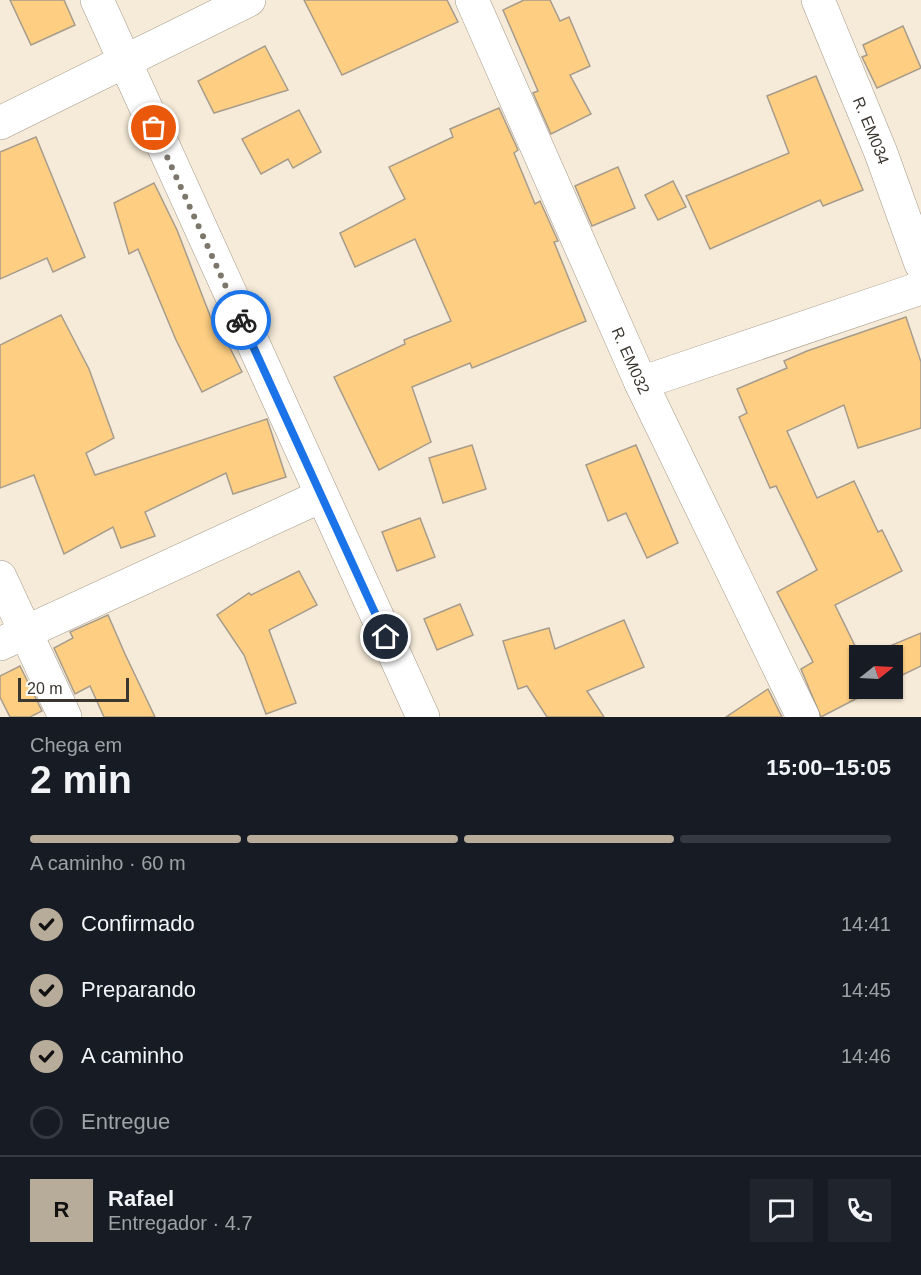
<!DOCTYPE html>
<html lang="pt">
<head>
<meta charset="utf-8">
<style>
	body { margin:0; font-family:Arial,sans-serif; background:#20242c; color:#f1f3f6; height:100vh; display:flex; flex-direction:column; font-size:22px; white-space:nowrap }
	* { box-sizing:border-box; margin:0 }
	p { font-size:20px; color:#9ea1a6 }
	.icon { flex:none; width:33px; height:33px; fill:none; stroke:currentColor; stroke-width:2; stroke-linecap:round; stroke-linejoin:round }
	.map { position:relative; height:717px; overflow:hidden }
	.side { display:flex; flex-direction:column; background:#171b24; flex:1 }
	.side>* { flex:none }
	.needle { width:39px; rotate:72deg }
	.tools { position:absolute; left:849px; top:645px; display:grid; gap:12px }
	.tools a { display:grid; place-items:center; width:54px; height:54px; border-radius:0px; background:#171b24; box-shadow:0 2px 4px #0004; font-size:30px }
	.scale { position:absolute; left:18px; bottom:15px; width:111px; box-sizing:border-box; padding-left:6px; border:3px solid #3b3730; border-top:0; font-size:16px; line-height:21px; white-space:nowrap; color:#3b3730; -webkit-text-stroke:4px #fff; paint-order:stroke }
	.pin { position:absolute; display:grid; place-items:center; width:51px; height:51px; color:#fff; margin:-26px; border:3px solid #fff; border-radius:50%; box-shadow:0 2px 6px #0007 }
	.courier { position:absolute; display:grid; place-items:center; width:60px; height:60px; margin:-30px; border:4px solid #1a73e8; border-radius:50%; background:#fff; color:#222; box-shadow:0 2px 8px #0007 }
	.summary em { font-style:normal; font-weight:700 }
	.summary div { display:flex; flex-direction:column-reverse }
	.summary { display:flex; align-items:center; justify-content:space-between; height:102px; padding:0 30px }
	h1 { font-size:39px; font-weight:700; line-height:45px }
	.bar { display:grid; grid-template-columns:repeat(4,1fr); gap:9px 6px; align-content:center; height:72px; padding:0 30px }
	.bar i { height:8px; border-radius:4px; background:#363941 }
	.bar .on { background:#b7ac99 }
	.bar p { grid-column:span 4 }
	.line { display:flex; align-items:center; gap:15px; padding:0 30px; border-top:2px solid #363941 }
	.line div { flex:1 }
	.round { display:grid; place-items:center; flex:none; width:63px; height:63px; border-radius:0px; background:#20242c }
	ol { padding:0 30px; list-style:none }
	li { display:flex; align-items:center; gap:18px; height:66px }
	li p { margin-inline-start:auto }
	li .icon { padding:6px; border-radius:50%; background:#b7ac99; color:#111; stroke-width:4 }
	li:last-child { color:#9ea1a6 }
	li i { width:33px; height:33px; border:3px solid #363941; border-radius:50% }
	.map>svg:first-child { display:block }
	.building { fill:#fecf83; stroke:#a79c8c; stroke-width:1.5 }
	.lines { fill:none; stroke-linecap:round; stroke-linejoin:round }
	.minor-casing { stroke:#a39887; stroke-width:34 }
	.minor { stroke:#fff; stroke-width:33 }
	.done { stroke:#7c766b; stroke-width:6; stroke-dasharray:0 10.8 }
	.route { stroke:#1a73e8; stroke-width:8 }
	.labels { text-anchor:middle; stroke-width:5; stroke-linejoin:round; paint-order:stroke }
	.street-label { font-size:16px; fill:#3b3730; stroke:#fff }
</style>
</head>
<body>
<div class="map">
<svg width="921" height="717" viewBox="0 0 921 717">
	<rect width="100%" height="100%" fill="#f6ebd8"/>
	<g class="building">
		<polygon points="10,0 64,0 75,25 31,45"/>
		<polygon points="304,0 447,0 458,22 342,75"/>
		<polygon points="524,0 550,0 560,21 569,17 590,66 570,75 591,114 551,134 533,93 538,91 503,10"/>
		<polygon points="903,26 921,68 877,88 862,57 867,55 863,45"/>
		<polygon points="265,46 288,90 214,113 198,81"/>
		<polygon points="816,76 863,190 823,206 820,200 710,249 686,196 789,153 767,96"/>
		<polygon points="499,108 518,150 514,153 535,204 540,201 558,241 554,242 586,321 472,368 470,363 412,387 431,442 379,470 334,377 405,344 404,340 451,321 415,239 355,267 340,233 405,199 389,167 453,137 450,129"/>
		<polygon points="299,110 321,152 293,168 288,159 261,174 242,139"/>
		<polygon points="36,137 85,257 53,272 47,258 0,279 0,152"/>
		<polygon points="618,167 635,208 592,226 575,186"/>
		<polygon points="673,181 686,207 658,220 645,195"/>
		<polygon points="154,183 177,230 219,339 224,336 242,372 202,392 176,340 138,249 129,254 114,203"/>
		<polygon points="61,315 89,369 114,438 86,453 95,475 267,419 286,477 233,494 226,473 145,512 155,536 121,548 113,527 64,554 34,475 0,488 0,345"/>
		<polygon points="906,317 921,362 921,428 858,448 844,405 787,431 817,498 854,481 878,532 882,530 902,571 835,605 860,656 860,688 877,688 821,717 801,669 813,662 777,592 817,570 776,486 770,488 739,417 747,413 737,389 787,368 784,361 807,351"/>
		<polygon points="472,445 486,489 443,503 429,458"/>
		<polygon points="636,445 678,543 647,558 626,513 608,521 586,465"/>
		<polygon points="420,518 435,557 397,571 382,532"/>
		<polygon points="299,571 317,605 269,630 296,703 266,714 244,655 217,615 249,593 251,595"/>
		<polygon points="460,604 473,635 437,650 424,619"/>
		<polygon points="108,615 125,654 155,717 104,717 90,686 75,694 54,648 73,638 70,632"/>
		<polygon points="624,620 644,667 587,691 604,717 547,717 527,686 518,689 503,641 549,628 555,649"/>
		<polygon points="921,633 921,666 892,680 892,656 866,656"/>
		<polygon points="20,666 42,711 30,717 10,717 0,697 0,676"/>
		<polygon points="768,689 782,717 726,717"/>
	</g>
	<g class="lines">
		<g class="minor-casing">
			<g id="minor">
				<polyline points="97,0 423,717"/>
				<path id="s1" d="M472 0 641 383 803 717"/>
				<path id="s2" d="M818 0 881 153 921 264"/>
				<polyline points="0,123 249,0"/>
				<polyline points="641,383 921,288"/>
				<polyline points="0,577 65,717"/>
				<polyline points="0,644 321,496"/>
			</g>
		</g>
		<use href="#minor" class="minor"/>
	</g>
	<g class="lines">
		<polyline class="done" points="154,128 241,320"/>
		<polyline class="route" points="241,320 386,637"/>
	</g>
	<g class="labels">
		<g class="street-label">
			<text dy="6" stroke="none"><textPath href="#s2" startOffset="141">R. EM034</textPath></text>
			<text dy="6" stroke="none"><textPath href="#s1" startOffset="394">R. EM032</textPath></text>
		</g>
	</g>
</svg>
<div class="tools">
<a><svg class="needle" viewBox="-14 -14 28 28"><path d="M0-13l5 13h-10z" fill="#e53935"/><path d="M0 13l5-13h-10z" fill="#9ea1a6"/></svg></a>
</div>
<div class="scale">20 m</div>
<div class="pin" style="left:154px;top:128px;background:#ea580c"><svg class="icon" aria-label="bag" viewBox="0 0 24 24"><path d="M5 8h14l-1 12H6zM9 8a3 3 0 0 1 6 0"/></svg></div>
<div class="pin" style="left:386px;top:637px;background:#1f2937"><svg class="icon" aria-label="home" viewBox="0 0 24 24"><path d="M3 11l9-7 9 7M6 9v11h12V9"/></svg></div>
<div class="courier" style="left:241px;top:320px"><svg class="icon" aria-label="bike" viewBox="0 0 24 24"><circle cx="6" cy="16" r="4"/><circle cx="18" cy="16" r="4"/><path d="M6 16l4-8h5l3 8M10 8l3 8H6M13 5h3"/></svg></div>
</div>
<section class="side">
<div class="summary"><div><h1>2 min</h1><p>Chega em</p></div><em>15:00–15:05</em></div>
<div class="bar"><i class="on"></i><i class="on"></i><i class="on"></i><i></i><p>A caminho · 60 m</p></div>
<ol>
<li><svg class="icon" aria-label="check" viewBox="0 0 24 24"><path d="M5 12l5 5 9-10"/></svg>Confirmado<p>14:41</p></li>
<li><svg class="icon" aria-label="check" viewBox="0 0 24 24"><path d="M5 12l5 5 9-10"/></svg>Preparando<p>14:45</p></li>
<li><svg class="icon" aria-label="check" viewBox="0 0 24 24"><path d="M5 12l5 5 9-10"/></svg>A caminho<p>14:46</p></li>
<li><i></i>Entregue</li>
</ol>
<div class="line" style="height:108px"><b class="round" style="background:#b7ac99;color:#111">R</b><div><b>Rafael</b><p>Entregador · 4.7</p></div><a class="round"><svg class="icon" aria-label="chat" viewBox="0 0 24 24"><path d="M4 5h16v11H9l-5 4z"/></svg></a><a class="round"><svg class="icon" aria-label="phone" viewBox="0 0 24 24"><path d="M5 4h4l2 5-3 2q2 4 5 5l2-3 5 2v4C11 20 4 13 5 4z"/></svg></a></div>
</section>
</body>
</html>
